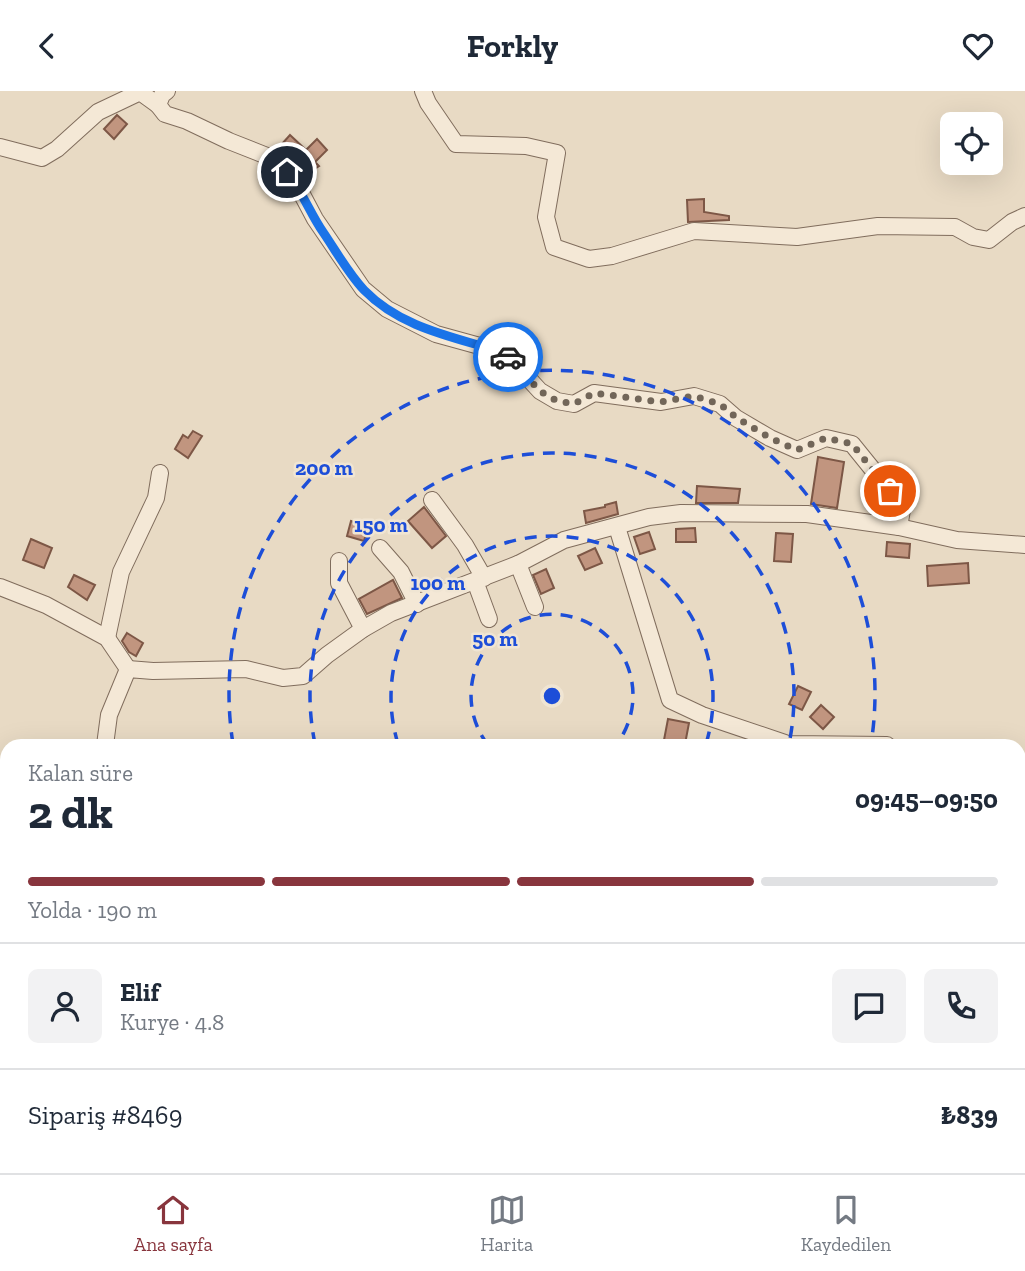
<!DOCTYPE html>
<html lang="tr">
<head>
<meta charset="utf-8">
<style>
	body { margin:0; font-family:"Zilla Slab",serif; background:#f2f2f3; color:#1f2937; height:100vh; display:flex; flex-direction:column; font-size:26px; white-space:nowrap }
	* { box-sizing:border-box; margin:0 }
	p { font-size:23px; color:#747a83 }
	.icon { flex:none; width:38px; height:38px; fill:none; stroke:currentColor; stroke-width:2; stroke-linecap:round; stroke-linejoin:round }
	.map { position:relative; flex:1; overflow:hidden }
	.details { position:absolute; left:0px; top:648px; width:1026px; height:436px; display:flex; flex-direction:column; background:#fff; border-radius:21px 21px 0 0; box-shadow:0 7px 28px #0002 }
	.details>* { flex:none }
	.fabs { position:absolute; left:940px; top:21px; display:grid; gap:14px }
	.fabs a { display:grid; place-items:center; width:63px; height:63px; border-radius:10px; background:#fff; box-shadow:0 7px 28px #0002; font-size:35px }
	.pin { position:absolute; display:grid; place-items:center; width:60px; height:60px; color:#fff; margin:-30px; border:4px solid #fff; border-radius:50%; box-shadow:0 2px 7px #0007 }
	.courier { position:absolute; display:grid; place-items:center; width:70px; height:70px; margin:-35px; border:5px solid #1a73e8; border-radius:50%; background:#fff; color:#222; box-shadow:0 2px 9px #0007 }
	.headline em { font-style:normal; font-weight:800 }
	.headline div { display:flex; flex-direction:column-reverse }
	.headline { display:flex; align-items:center; justify-content:space-between; height:119px; padding:0 28px }
	h1 { font-size:46px; font-weight:800; line-height:52px }
	.bar { display:grid; grid-template-columns:repeat(4,1fr); gap:10px 7px; align-content:center; height:84px; padding:0 28px }
	.bar i { height:9px; border-radius:5px; background:#e0e1e3 }
	.bar .active { background:#88353d }
	.bar p { grid-column:span 4 }
	.line { display:flex; align-items:center; gap:18px; padding:0 28px; border-top:2px solid #e0e1e3 }
	.line div { flex:1 }
	.round { display:grid; place-items:center; flex:none; width:74px; height:74px; border-radius:10px; background:#f2f2f3 }
	header { display:flex; justify-content:space-between; align-items:center; height:91px; padding:0 28px; background:#fff; font-size:32px; font-weight:800 }
	.tabs { display:flex; justify-content:space-around; align-items:center; height:98px; border-top:2px solid #e0e1e3; background:#fff; font-size:19px; color:#747a83 }
	.tabs a { display:grid; justify-items:center; gap:4px }
	.tabs .active { color:#88353d }
	.map>svg:first-child { display:block }
	.building { fill:#c1957f; stroke:#7d5746; stroke-width:2 }
	.lines { fill:none; stroke-linecap:round; stroke-linejoin:round }
	.minor-casing { stroke:#806d5d; stroke-width:18 }
	.minor { stroke:#f4e8d6; stroke-width:16 }
	.done { stroke:#726659; stroke-width:7; stroke-dasharray:0 12.6 }
	.route { stroke:#1a73e8; stroke-width:9 }
	.ring { fill:none; stroke:#1d4ed8; stroke-width:3.5; stroke-dasharray:12 9 }
	.centre { fill:#1d4ed8; stroke:#f0e5d3; stroke-width:3.5 }
	.ring-label { font-size:21px; text-anchor:middle; font-weight:bold; fill:#1d4ed8; stroke:#f0e5d3; stroke-width:5; stroke-linejoin:round; paint-order:stroke }
</style>
</head>
<body>
<header><svg class="icon" aria-label="back" viewBox="0 0 24 24"><path d="M15 5l-7 7 7 7"/></svg>Forkly<svg class="icon" aria-label="heart" viewBox="0 0 24 24"><path d="M12 20l-8-8c-3-5 5-10 8-4 3-6 11-1 8 4z"/></svg></header>
<div class="map">
<svg width="1025" height="1082" viewBox="0 0 1025 1082">
	<rect width="100%" height="100%" fill="#e8dac4"/>
	<g class="building">
		<polygon points="117,24 127,33 114,48 104,38"/>
		<polygon points="290,44 306,59 317,48 327,59 315,71 319,75 310,81 292,60 290,63 281,54"/>
		<polygon points="704,108 704,121 729,125 729,129 688,131 687,109"/>
		<polygon points="193,340 202,345 188,367 175,358 183,344 188,347"/>
		<polygon points="818,366 844,371 837,417 811,413"/>
		<polygon points="697,395 740,398 738,412 696,412"/>
		<polygon points="616,411 618,423 586,432 584,420 605,416 605,414"/>
		<polygon points="424,416 446,445 432,457 408,430"/>
		<polygon points="351,430 368,435 364,450 347,445"/>
		<polygon points="695,437 696,451 676,451 676,438"/>
		<polygon points="649,441 655,458 640,463 634,446"/>
		<polygon points="776,442 793,443 791,471 774,470"/>
		<polygon points="31,448 52,457 44,477 23,469"/>
		<polygon points="887,451 910,453 909,467 886,465"/>
		<polygon points="595,457 602,472 585,479 578,465"/>
		<polygon points="968,472 969,492 928,495 927,475"/>
		<polygon points="546,478 554,497 541,503 533,484"/>
		<polygon points="74,484 95,494 87,509 68,496"/>
		<polygon points="393,489 402,507 367,523 359,508"/>
		<polygon points="127,542 143,552 136,565 129,561 122,550"/>
		<polygon points="798,595 811,601 802,619 789,613"/>
		<polygon points="821,614 834,626 823,638 810,626"/>
		<polygon points="668,628 689,632 685,653 664,649"/>
	</g>
	<g class="lines">
		<g class="minor-casing">
			<g id="minor">
				<polyline points="423,0 428,12 456,53 526,55 557,62 546,126 554,156 589,168 612,165 694,140 797,146 878,135 955,136 973,146 989,149 1012,131 1025,125"/>
				<polyline points="0,56 42,67 57,58 98,21 140,1 158,14"/>
				<polyline points="432,409 465,454 484,487"/>
				<polyline points="617,436 670,609 702,624 788,653 887,654"/>
				<polyline points="899,436 957,449 1025,454"/>
				<polyline points="380,457 401,481 417,513"/>
				<polyline points="339,470 339,492 363,538"/>
				<polyline points="518,473 535,516"/>
				<polyline points="475,490 489,528"/>
				<polyline points="0,496 46,514 107,547 128,578"/>
				<polyline points="107,547 121,481 156,407 160,382"/>
				<polyline points="105,654 109,624 128,578 153,580 246,578 283,587 303,585 327,564 363,538 391,522 518,473 564,449 649,426 681,422 807,423 899,436 902,419 890,400 852,353 826,347 797,359 770,347 736,327 720,313 694,305 661,311 594,302 574,313 557,310 540,300 505,262 436,243 387,218 363,198 315,128 297,94 277,69 229,50 187,30 165,23 158,14 162,4 167,0"/>
				<polyline points="1018,701 1025,709"/>
				<polyline points="1018,766 1025,765"/>
				<polyline points="0,1070 7,1065"/>
				<polyline points="100,1076 106,1082"/>
				<polyline points="296,1082 297,1076"/>
				<polyline points="651,1082 662,1076"/>
			</g>
		</g>
		<use href="#minor" class="minor"/>
	</g>
	<g class="lines">
		<polyline class="done" points="508,266 540,300 557,310 574,313 594,302 661,311 694,305 720,313 737,327 770,347 797,359 826,347 852,353 890,400"/>
		<path class="route" d="M287 81C302 100 310 122 323 141 336 160 348 182 364 199 402 238 455 246 505 262L508 266"/>
	</g>
	<g class="ring">
		<path d="M488 654A81 81 0 1 1 616 654"/>
		<path d="M398 653A161 161 0 1 1 706 653"/>
		<path d="M315 653A242 242 0 1 1 789 653"/>
		<path d="M233 653A323 323 0 1 1 871 653"/>
	</g>
	<circle cx="552" cy="605" r="10" class="centre"/>
	<g class="ring-label">
		<text x="324" y="384">200 m</text>
		<text x="381" y="441">150 m</text>
		<text x="438" y="499">100 m</text>
		<text x="495" y="555">50 m</text>
	</g>
</svg>
<div class="fabs">
<a><svg class="icon" aria-label="locate" viewBox="0 0 24 24"><circle cx="12" cy="12" r="6"/><path d="M12 2v4M12 18v4M2 12h4M18 12h4"/></svg></a>
</div>
<div class="pin" style="left:890px;top:400px;background:#ea580c"><svg class="icon" aria-label="bag" viewBox="0 0 24 24"><path d="M5 8h14l-1 12H6zM9 8a3 3 0 0 1 6 0"/></svg></div>
<div class="pin" style="left:287px;top:81px;background:#1f2937"><svg class="icon" aria-label="home" viewBox="0 0 24 24"><path d="M3 11l9-7 9 7M6 9v11h12V9"/></svg></div>
<div class="courier" style="left:508px;top:266px"><svg class="icon" aria-label="car" viewBox="0 0 24 24"><path d="M5 17H2v-5l4-1 3-4h7l3 4 3 1v5h-3M9 17h6M6 11h13"/><circle cx="7" cy="17" r="2"/><circle cx="17" cy="17" r="2"/></svg></div>
<section class="details">
<div class="headline"><div><h1>2 dk</h1><p>Kalan süre</p></div><em>09:45–09:50</em></div>
<div class="bar"><i class="active"></i><i class="active"></i><i class="active"></i><i></i><p>Yolda · 190 m</p></div>
<div class="line" style="height:126px"><a class="round"><svg class="icon" aria-label="person" viewBox="0 0 24 24"><circle cx="12" cy="8" r="4"/><path d="M4 21q1-7 8-7t8 7"/></svg></a><div><b>Elif</b><p>Kurye · 4.8</p></div><a class="round"><svg class="icon" aria-label="chat" viewBox="0 0 24 24"><path d="M4 5h16v11H9l-5 4z"/></svg></a><a class="round"><svg class="icon" aria-label="phone" viewBox="0 0 24 24"><path d="M5 4h4l2 5-3 2q2 4 5 5l2-3 5 2v4C11 20 4 13 5 4z"/></svg></a></div>
<div class="line" style="height:91px"><div>Sipariş #8469</div><b>₺839</b></div>
</section>
</div>
<nav class="tabs">
<a class="active"><svg class="icon" aria-label="home" viewBox="0 0 24 24"><path d="M3 11l9-7 9 7M6 9v11h12V9"/></svg>Ana sayfa</a>
<a><svg class="icon" aria-label="map" viewBox="0 0 24 24"><path d="M3 6l6-2 6 2 6-2v14l-6 2-6-2-6 2zM9 4v14M15 6v14"/></svg>Harita</a>
<a><svg class="icon" aria-label="saved" viewBox="0 0 24 24"><path d="M7 4h10v16l-5-4-5 4z"/></svg>Kaydedilen</a>
</nav>
</body>
</html>
